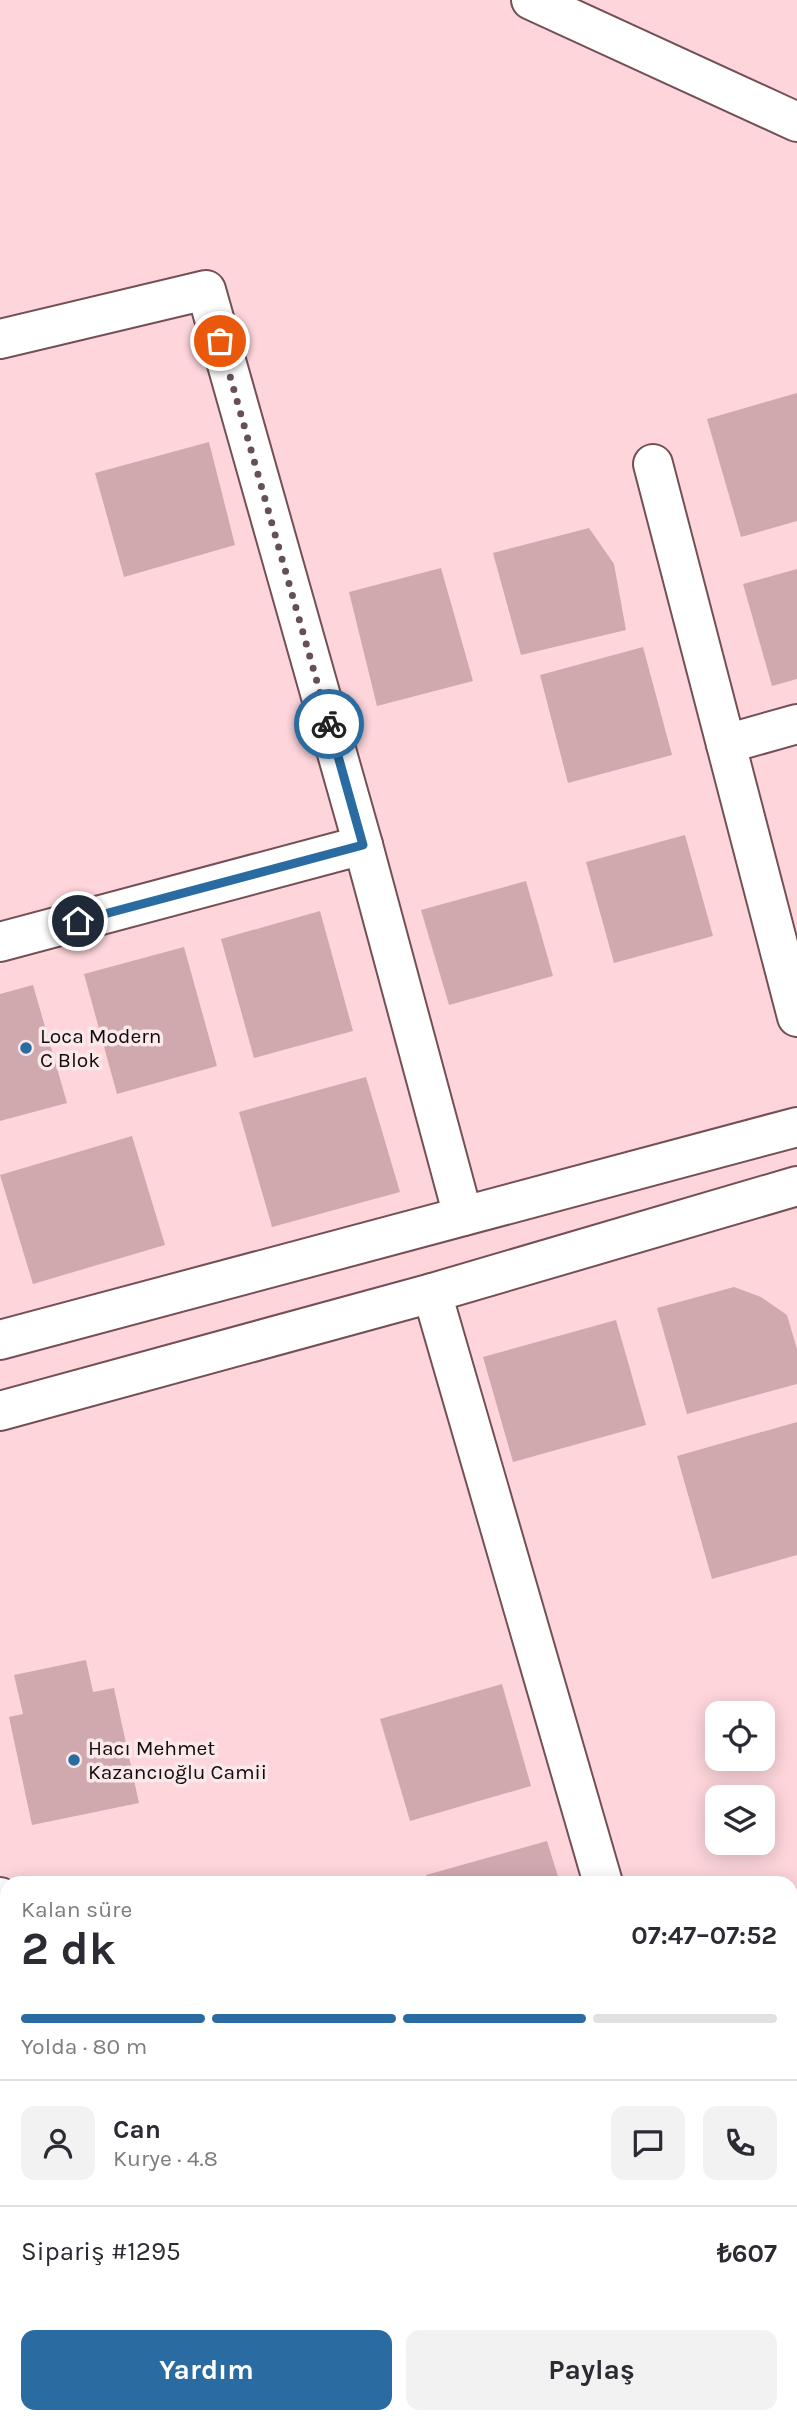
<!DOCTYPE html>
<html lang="tr">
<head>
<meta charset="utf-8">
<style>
	body { margin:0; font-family:Karla,sans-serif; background:#f2f2f3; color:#2b2b33; height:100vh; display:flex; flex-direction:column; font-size:26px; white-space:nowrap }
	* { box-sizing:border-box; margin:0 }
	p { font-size:23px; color:#7c7c81 }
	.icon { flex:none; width:38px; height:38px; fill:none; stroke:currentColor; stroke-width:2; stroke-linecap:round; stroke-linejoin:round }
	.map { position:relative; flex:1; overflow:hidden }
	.details { position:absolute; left:0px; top:1876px; width:798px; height:548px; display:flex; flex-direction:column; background:#fff; border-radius:21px 21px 0 0; box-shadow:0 4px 18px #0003 }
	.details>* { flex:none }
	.buttons { position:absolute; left:705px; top:1701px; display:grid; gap:14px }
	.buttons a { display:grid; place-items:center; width:70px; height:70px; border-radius:14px; background:#fff; box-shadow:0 4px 18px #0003; font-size:35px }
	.pin { position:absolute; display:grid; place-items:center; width:60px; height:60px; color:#fff; margin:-30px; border:4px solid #fff; border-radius:50%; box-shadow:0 2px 7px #0007 }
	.courier { position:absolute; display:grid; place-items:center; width:70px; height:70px; margin:-35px; border:5px solid #2a6ba1; border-radius:50%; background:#fff; color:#222; box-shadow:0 2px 9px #0007 }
	.summary em { font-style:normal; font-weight:700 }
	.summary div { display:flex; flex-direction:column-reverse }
	.summary { display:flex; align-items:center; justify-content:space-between; height:119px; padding:0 21px }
	h1 { font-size:46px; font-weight:700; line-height:52px }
	.bar { display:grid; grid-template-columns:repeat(4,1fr); gap:10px 7px; align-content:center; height:84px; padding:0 21px }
	.bar i { height:9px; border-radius:5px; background:#e1e1e2 }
	.bar .on { background:#2a6ba1 }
	.bar p { grid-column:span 4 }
	.line { display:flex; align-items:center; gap:18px; padding:0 21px; border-top:2px solid #e1e1e2 }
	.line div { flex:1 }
	.round { display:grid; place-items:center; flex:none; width:74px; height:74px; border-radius:14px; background:#f2f2f3 }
	.action { display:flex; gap:14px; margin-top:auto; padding:14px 21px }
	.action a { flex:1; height:80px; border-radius:14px; background:#2a6ba1; color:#fff; font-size:28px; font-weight:700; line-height:80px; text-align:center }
	.action a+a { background:#f2f2f3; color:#2b2b33 }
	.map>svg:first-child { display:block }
	.building { fill:#d0a9af }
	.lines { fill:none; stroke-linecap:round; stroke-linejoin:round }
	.minor-casing { stroke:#725055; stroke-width:42 }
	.tertiary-casing { stroke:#725055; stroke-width:42 }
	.minor { stroke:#fff; stroke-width:38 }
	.tertiary { stroke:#fff; stroke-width:38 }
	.done { stroke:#665054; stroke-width:7; stroke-dasharray:0 12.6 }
	.route { stroke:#2a6ba1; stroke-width:9 }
	.poi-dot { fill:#2a6ba1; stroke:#fae9eb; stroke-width:2.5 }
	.labels { text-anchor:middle; stroke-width:7; stroke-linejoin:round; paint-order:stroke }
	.poi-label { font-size:21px; fill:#15090b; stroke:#fae9eb; text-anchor:start }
</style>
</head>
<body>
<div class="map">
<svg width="797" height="2423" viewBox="0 0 797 2423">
	<rect width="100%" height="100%" fill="#fdd5db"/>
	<g class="building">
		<polygon points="797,393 797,521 741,537 707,419"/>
		<polygon points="209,442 235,545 124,577 95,473"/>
		<polygon points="589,528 614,564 626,630 521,655 493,553"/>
		<polygon points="441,568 473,681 377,706 349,592"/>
		<polygon points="797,569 797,679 772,686 743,584"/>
		<polygon points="643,647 672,755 568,783 540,675"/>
		<polygon points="685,835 713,936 614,963 586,862"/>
		<polygon points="526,881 553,976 449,1005 421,910"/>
		<polygon points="320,911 353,1031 254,1058 221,939"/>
		<polygon points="184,947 217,1066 117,1094 84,974"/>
		<polygon points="33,985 67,1103 0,1121 0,994"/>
		<polygon points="366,1077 400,1192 272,1227 239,1112"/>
		<polygon points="132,1136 165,1245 33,1284 0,1175"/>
		<polygon points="734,1287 761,1297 787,1315 797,1349 797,1384 687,1414 657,1308"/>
		<polygon points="616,1320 646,1425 513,1462 483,1357"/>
		<polygon points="797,1422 797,1555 712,1579 677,1456"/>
		<polygon points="86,1660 93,1692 114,1688 139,1803 32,1825 9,1717 23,1714 14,1675"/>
		<polygon points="502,1684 531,1786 410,1821 380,1719"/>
		<polygon points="547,1841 560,1883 428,1883 426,1875"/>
		<polygon points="0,2068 7,2089 7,2092 0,2094"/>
		<polygon points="7,2377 7,2417 57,2417 58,2423 0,2423 0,2379"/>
		<polygon points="152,2417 260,2417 262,2423 154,2423"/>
		<polygon points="324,2417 383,2417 383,2418 362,2423 326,2423"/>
	</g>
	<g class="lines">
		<g class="minor-casing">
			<g id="minor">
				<polyline points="531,0 797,122"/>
				<polyline points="0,339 206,290 363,845 463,1216"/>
				<polyline points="653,464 797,1017"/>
				<polyline points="726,744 797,724"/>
				<polyline points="0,942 363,845"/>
				<polyline points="432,1293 603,1883"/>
				<polyline points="0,1897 7,1924"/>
				<polyline points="791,1937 797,1935"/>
				<polyline points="0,2159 7,2158"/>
				<polyline points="791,2339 797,2337"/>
				<polyline points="112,2417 114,2423"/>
				<polyline points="499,2417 501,2423"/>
			</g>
		</g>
		<g class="tertiary-casing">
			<g id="tertiary">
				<polyline points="0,1340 797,1127"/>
				<polyline points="0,1411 432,1293 797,1186"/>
			</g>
		</g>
		<use href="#minor" class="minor"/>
		<use href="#tertiary" class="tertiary"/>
	</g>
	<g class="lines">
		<polyline class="done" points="220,341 329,724"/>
		<polyline class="route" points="78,921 363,845 329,724"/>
	</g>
	<g class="poi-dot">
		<circle cx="26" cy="1048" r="7"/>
		<circle cx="74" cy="1760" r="7"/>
	</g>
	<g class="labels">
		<g class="poi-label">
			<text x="40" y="1043">Loca Modern<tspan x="40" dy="24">C Blok</tspan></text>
			<text x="88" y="1755">Hacı Mehmet<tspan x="88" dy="24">Kazancıoğlu Camii</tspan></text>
		</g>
	</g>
</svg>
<div class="buttons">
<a><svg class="icon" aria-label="locate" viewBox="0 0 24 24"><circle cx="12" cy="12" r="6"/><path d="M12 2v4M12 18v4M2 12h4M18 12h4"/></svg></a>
<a><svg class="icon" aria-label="layers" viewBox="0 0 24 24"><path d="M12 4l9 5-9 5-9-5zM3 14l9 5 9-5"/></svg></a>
</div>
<div class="pin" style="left:220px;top:341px;background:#ea580c"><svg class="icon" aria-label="bag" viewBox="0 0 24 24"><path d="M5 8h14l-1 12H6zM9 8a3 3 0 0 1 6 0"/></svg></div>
<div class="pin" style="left:78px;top:921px;background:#1f2937"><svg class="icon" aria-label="home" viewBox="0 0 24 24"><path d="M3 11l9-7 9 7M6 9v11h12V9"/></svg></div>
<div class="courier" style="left:329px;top:724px"><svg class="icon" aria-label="bike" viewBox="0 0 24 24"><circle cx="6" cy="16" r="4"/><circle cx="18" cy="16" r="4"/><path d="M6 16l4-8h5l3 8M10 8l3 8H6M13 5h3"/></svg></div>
<section class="details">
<div class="summary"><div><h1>2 dk</h1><p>Kalan süre</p></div><em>07:47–07:52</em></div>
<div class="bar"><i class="on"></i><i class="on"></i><i class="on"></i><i></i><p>Yolda · 80 m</p></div>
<div class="line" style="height:126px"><a class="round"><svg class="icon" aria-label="person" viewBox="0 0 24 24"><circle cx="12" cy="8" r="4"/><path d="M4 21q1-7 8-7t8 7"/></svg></a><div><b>Can</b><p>Kurye · 4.8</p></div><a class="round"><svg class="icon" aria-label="chat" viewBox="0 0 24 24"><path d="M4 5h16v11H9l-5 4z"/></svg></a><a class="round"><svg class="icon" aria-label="phone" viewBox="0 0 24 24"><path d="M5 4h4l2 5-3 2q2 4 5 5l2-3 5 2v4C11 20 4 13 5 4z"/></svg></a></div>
<div class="line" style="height:91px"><div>Sipariş #1295</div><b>₺607</b></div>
<div class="action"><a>Yardım</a><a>Paylaş</a></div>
</section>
</div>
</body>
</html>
